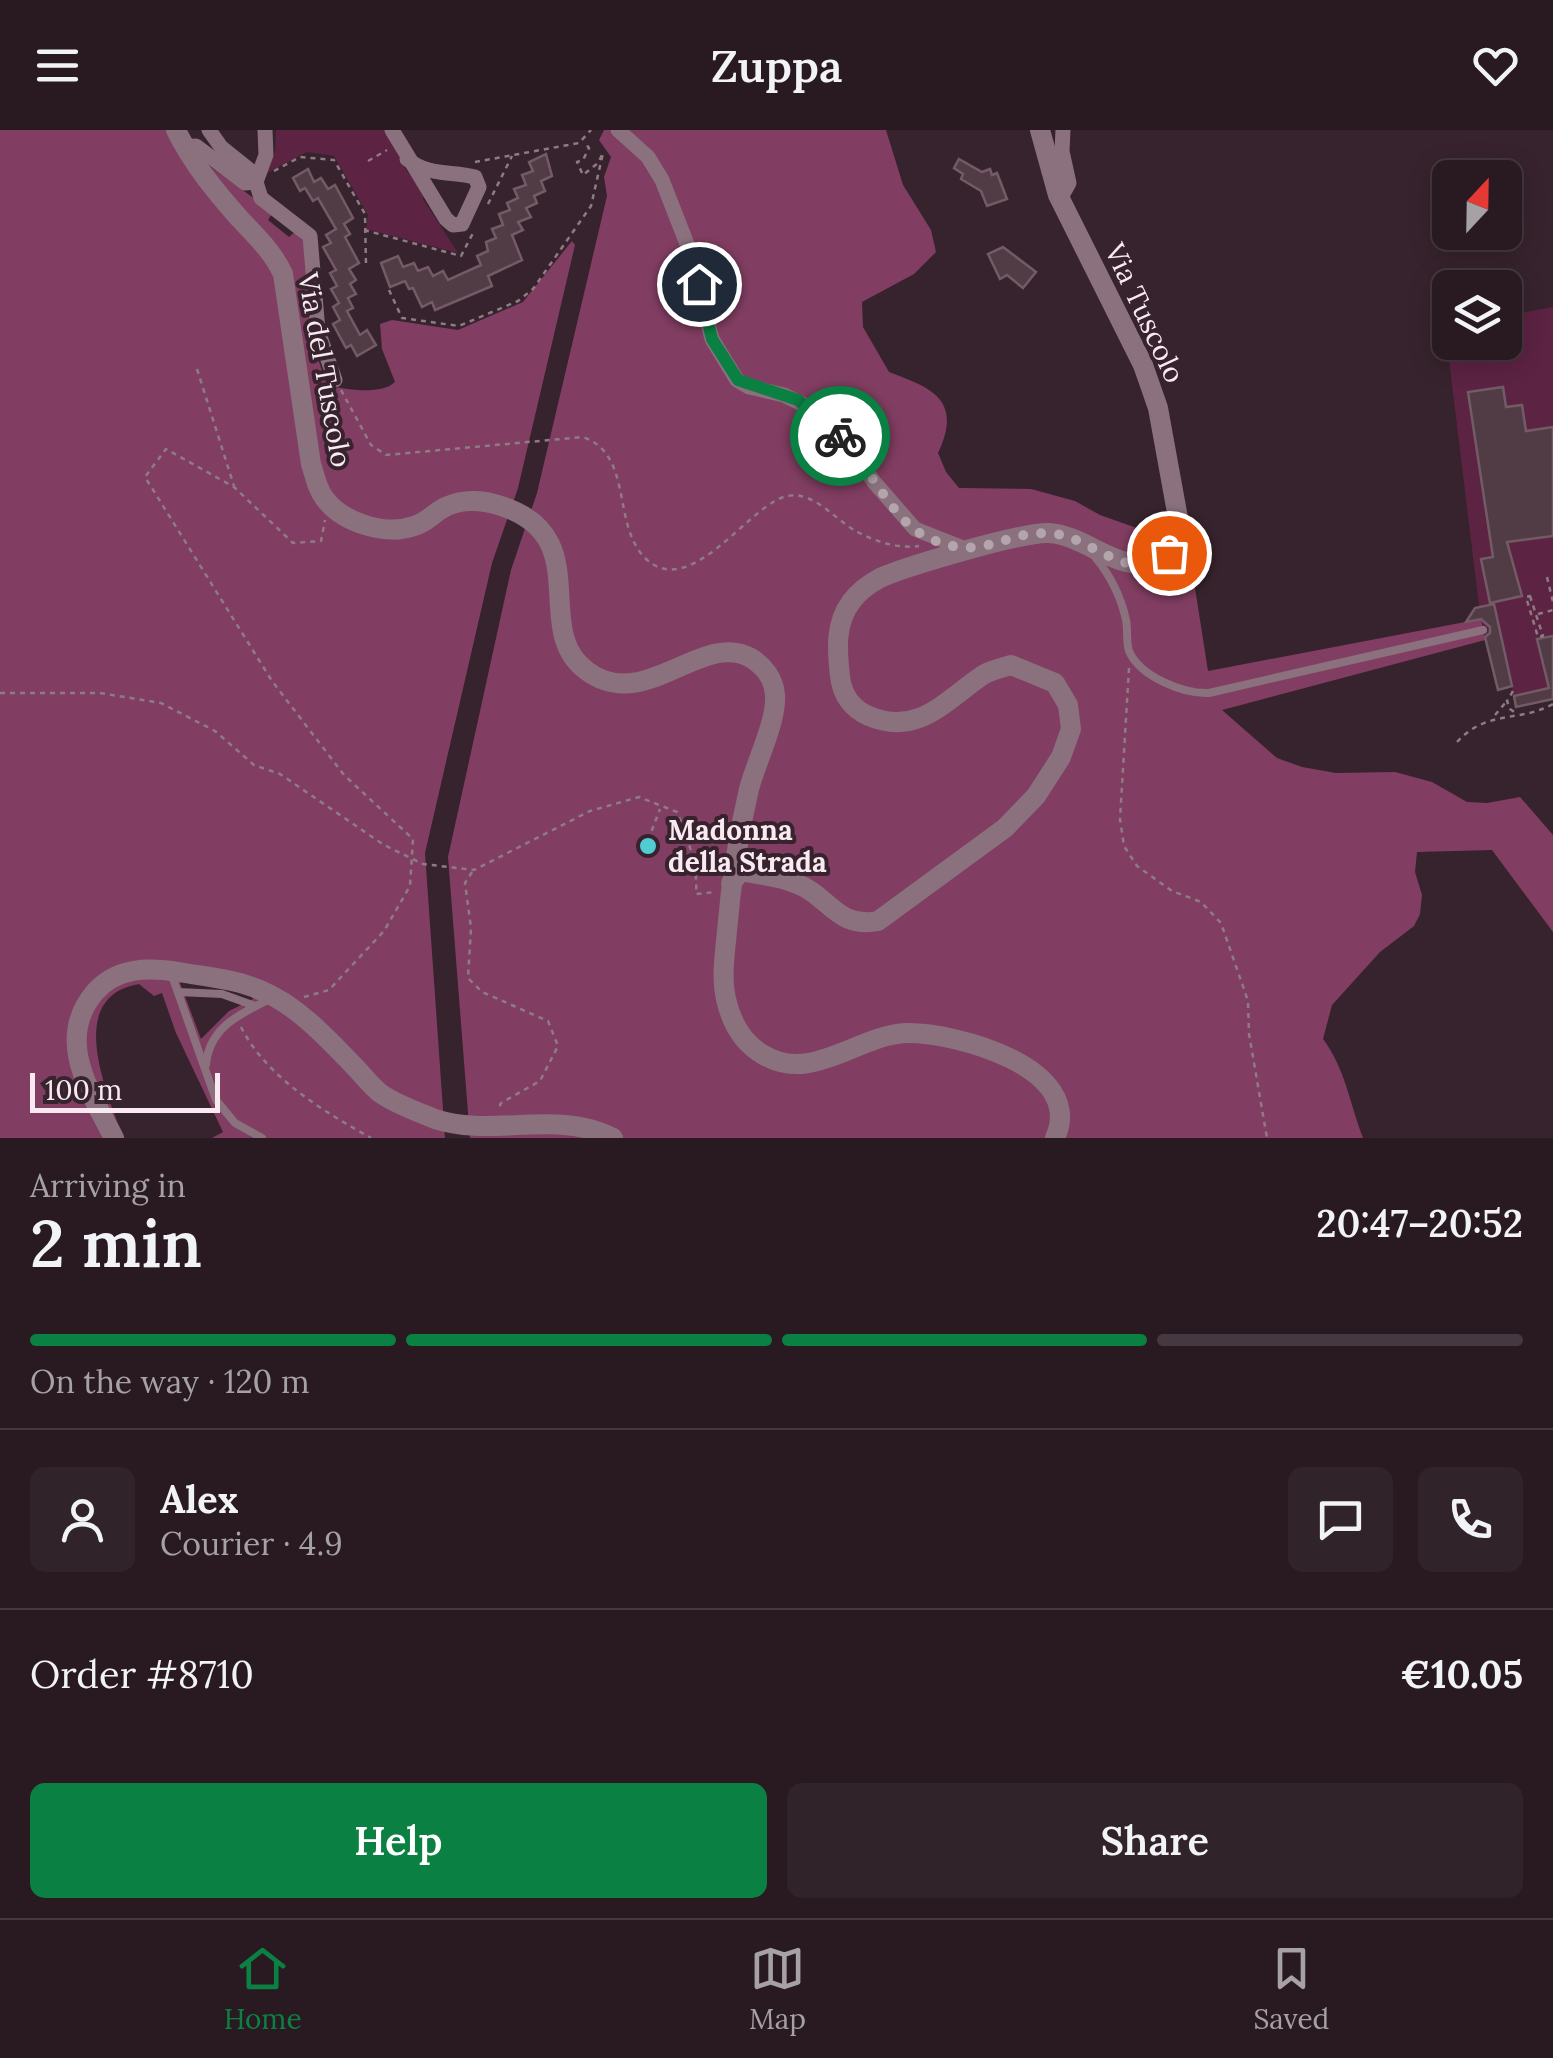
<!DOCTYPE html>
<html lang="en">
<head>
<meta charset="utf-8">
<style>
	body { margin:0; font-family:Lora,serif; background:#31232a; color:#f1f3f6; height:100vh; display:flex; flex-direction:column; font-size:38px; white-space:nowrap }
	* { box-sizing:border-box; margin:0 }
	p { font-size:32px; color:#a5a1a5 }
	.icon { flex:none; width:55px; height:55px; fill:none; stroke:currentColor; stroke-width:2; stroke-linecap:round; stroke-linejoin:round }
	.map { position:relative; height:1008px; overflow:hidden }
	.sheet { display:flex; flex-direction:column; background:#291a22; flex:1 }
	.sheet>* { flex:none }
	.needle { width:65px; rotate:22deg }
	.tools { position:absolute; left:1432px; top:30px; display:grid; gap:20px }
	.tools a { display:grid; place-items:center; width:90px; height:90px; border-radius:15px; background:#291a22; box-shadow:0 5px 25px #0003,0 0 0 2px #453840; font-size:50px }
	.scale { position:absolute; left:30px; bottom:25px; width:190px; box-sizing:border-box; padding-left:10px; border:5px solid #f8eaf0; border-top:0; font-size:28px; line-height:35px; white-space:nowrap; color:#f8eaf0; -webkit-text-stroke:8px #37232d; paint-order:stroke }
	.pin { position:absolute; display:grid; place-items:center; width:85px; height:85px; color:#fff; margin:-42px; border:5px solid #fff; border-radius:50%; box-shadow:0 2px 10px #0007 }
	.courier { position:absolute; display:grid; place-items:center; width:100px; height:100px; margin:-50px; border:8px solid #0b8043; border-radius:50%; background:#fff; color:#222; box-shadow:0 2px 12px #0007 }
	.overview em { font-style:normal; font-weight:600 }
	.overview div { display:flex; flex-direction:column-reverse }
	.overview { display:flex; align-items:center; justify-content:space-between; height:170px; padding:0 30px }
	h1 { font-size:65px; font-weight:600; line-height:75px }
	.bar { display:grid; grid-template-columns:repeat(4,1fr); gap:15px 10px; align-content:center; height:120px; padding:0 30px }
	.bar i { height:12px; border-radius:8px; background:#453840 }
	.bar .on { background:#0b8043 }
	.bar p { grid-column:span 4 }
	.line { display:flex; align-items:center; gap:25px; padding:0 30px; border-top:2px solid #453840 }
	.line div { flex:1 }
	.round { display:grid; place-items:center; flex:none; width:105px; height:105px; border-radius:15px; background:#31232a }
	.button { display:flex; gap:20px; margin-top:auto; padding:20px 30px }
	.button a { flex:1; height:115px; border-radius:15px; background:#0b8043; color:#fff; font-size:40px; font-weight:600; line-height:115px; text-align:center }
	.button a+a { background:#31232a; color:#f1f3f6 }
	header { display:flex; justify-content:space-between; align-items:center; height:130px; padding:0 30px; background:#291a22; font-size:45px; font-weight:600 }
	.menu { display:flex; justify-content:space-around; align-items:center; height:140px; border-top:2px solid #453840; background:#291a22; font-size:28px; color:#a5a1a5 }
	.menu a { display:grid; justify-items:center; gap:5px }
	.menu .on { color:#0b8043 }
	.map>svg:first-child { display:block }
	.green { fill:#5c2342 }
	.forest { fill:#823e62; fill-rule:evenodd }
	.building { fill:#513b45; stroke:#735b66; stroke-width:2.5 }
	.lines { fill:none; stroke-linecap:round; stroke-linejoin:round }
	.path { stroke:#8d7c84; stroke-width:2.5; stroke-dasharray:5 5; stroke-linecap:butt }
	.service { stroke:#8a717d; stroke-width:8 }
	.minor { stroke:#8a717d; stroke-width:15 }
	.tertiary { stroke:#8a717d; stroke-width:20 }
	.done { stroke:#b4a4ac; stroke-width:10; stroke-dasharray:0 18 }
	.route { stroke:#0b8043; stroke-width:12 }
	.poi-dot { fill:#51ccd1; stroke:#37232d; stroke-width:4 }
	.labels { text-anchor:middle; stroke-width:8; stroke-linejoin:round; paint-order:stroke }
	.street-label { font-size:28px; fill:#f8eaf0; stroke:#37232d }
	.poi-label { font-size:28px; font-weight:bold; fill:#f8eaf0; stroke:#37232d; text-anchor:start }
</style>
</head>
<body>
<header><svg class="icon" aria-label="menu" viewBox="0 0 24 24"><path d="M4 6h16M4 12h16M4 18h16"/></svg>Zuppa<svg class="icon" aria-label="heart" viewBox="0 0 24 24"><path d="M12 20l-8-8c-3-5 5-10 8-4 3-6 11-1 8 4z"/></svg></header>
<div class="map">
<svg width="1553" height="1008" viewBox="0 0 1553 1008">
	<rect width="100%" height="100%" fill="#37232d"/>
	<g class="green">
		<polygon points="276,0 389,0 406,40 424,61 423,69 458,123 366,99 368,85 334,26 307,22 267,43 275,22"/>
		<polygon points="1553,177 1553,569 1516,577 1512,557 1498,560 1481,490 1466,492 1479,476 1445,197 1450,196 1450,212 1505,212 1505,186"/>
	</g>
	<g class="forest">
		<path d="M0 0H167L205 33 273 82 268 90 289 107 295 102 311 119 325 226 318 229 327 255C345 260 382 265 395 252L382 219 380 194 392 190 458 200 523 172 572 111 575 115 518 358 492 433 425 723 445 1008H212L223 1002 176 903 162 863 154 866 139 854C63 867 108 964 123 1008H0ZM183 849 251 865 253 869 229 881 201 909 180 853Z"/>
		<path d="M604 0H886L903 55 931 100 936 122 914 144 862 172 863 197 889 242C932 258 963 270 938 323L946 342 959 358 1031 359 1075 371 1100 385 1165 408 1189 420 1208 541 1481 489 1485 510 1222 580 1277 628 1302 637 1336 643 1395 642 1432 652 1467 672 1487 673 1520 667 1553 705V802L1492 720 1417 722 1415 742 1422 765 1420 784 1414 796 1380 822 1332 875 1323 909C1345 938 1350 974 1363 1008H470L448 727 511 440 537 363 607 66 604 47 611 27 599 10Z"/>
	</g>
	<g class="building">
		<polygon points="546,24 552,46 541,51 545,61 534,66 537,73 526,78 531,87 518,92 523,100 512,105 522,130 488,146 492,156 435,180 432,172 422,177 413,158 409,159 405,151 390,157 381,133 398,126 403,137 414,133 418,141 428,137 433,146 443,141 448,150 481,135 477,126 488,121 486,112 496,108 492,99 503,95 499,84 510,80 507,73 518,68 514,59 526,55 522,45 533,41 529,32"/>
		<polygon points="959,29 982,42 990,39 992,45 997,43 1007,69 987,76 981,61 961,49 963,44 954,38"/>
		<polygon points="308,39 314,52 321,48 328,59 335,55 353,88 344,94 350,104 345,107 359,133 349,139 356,150 350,154 356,164 348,168 353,178 347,181 360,205 367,200 376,215 357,226 351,215 346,218 333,194 340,190 333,177 339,173 331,159 337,156 330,143 336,140 323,117 331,113 326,105 336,99 318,68 313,71 305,58 300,61 293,48"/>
		<polygon points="1003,117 1036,142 1023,158 1007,145 1000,149 988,124"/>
		<polygon points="1503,257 1506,277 1522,275 1526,301 1553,297 1553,406 1507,412 1522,466 1490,473 1481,429 1493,427 1468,262"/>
		<polygon points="1494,474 1512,556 1498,560 1485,507 1490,503 1490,497 1481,489 1466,492 1475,478"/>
		<polygon points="1553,506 1553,569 1516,577 1514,566 1549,558 1537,509"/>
	</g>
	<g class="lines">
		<g class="path">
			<polyline points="368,31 387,20"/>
			<polyline points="475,32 579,13 591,0"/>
			<polyline points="274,41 300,27 334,30 365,84 366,135"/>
			<polyline points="488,74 512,26"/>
			<polyline points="364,100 461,126 473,103"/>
			<polyline points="389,160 402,188 459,196 518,171 533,159 591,76 603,23 598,33 583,45 577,32 583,30 589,18 586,14"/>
			<polyline points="197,239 234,356"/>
			<path d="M341 260 371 315 386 325 583 307C634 325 611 395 646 429 689 469 744 383 781 368 809 356 832 387 854 400 873 411 897 419 919 416"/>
			<polyline points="1547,447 1553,472"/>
			<polygon points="1530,466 1543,506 1538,507 1526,467"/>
			<polyline points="1538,484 1553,480"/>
			<polyline points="1129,538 1120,689 1124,716 1137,736 1172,761 1201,772 1221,793 1248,871 1249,904 1267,1008"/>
			<polyline points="1513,561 1507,571 1510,579 1517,584"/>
			<path d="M0 563H100L161 573 215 601 254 635 280 644 384 715 423 734 474 740 590 681 639 667 677 682C688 709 698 736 696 764L715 762"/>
			<polyline points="1495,585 1506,572"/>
			<path d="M1457 612C1487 579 1519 593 1553 574"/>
			<polyline points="648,710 660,679"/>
			<polyline points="472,742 465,753 471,798 468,848 482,862 548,891 558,916 540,951 501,973 499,978"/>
			<polyline points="304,867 329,860 384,801 410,756 413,709 344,645 272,551 145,347 166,319 234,357 293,413 321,411 325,390"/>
			<path d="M241 897C266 947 323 981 371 1008"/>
		</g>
		<g class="service">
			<path d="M1095 427C1110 445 1121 467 1126 490 1128 499 1126 513 1129 521 1140 547 1184 564 1209 563L1483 500"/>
			<polyline points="171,843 216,970 235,993 262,1008"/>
			<polyline points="178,862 222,864 255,876"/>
			<path d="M206 935C209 898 238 885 268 870"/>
		</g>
		<g class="minor">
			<polyline points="209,0 221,17 257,46"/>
			<path d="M392 0 446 89 453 95 462 94 479 57 475 47C451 41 428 46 407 29"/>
			<polyline points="618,0 648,27 662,50 689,119 712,209 737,250 749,257 784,265 812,279 852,318 874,352 915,399 968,420"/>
			<polyline points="184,17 196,16 245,53 256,52 266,25 265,0"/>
			<polyline points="256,52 261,68 310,106 318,201 335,250"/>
			<polyline points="1060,69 1069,53 1062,21 1063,0"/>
		</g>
		<g class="tertiary">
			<path d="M176 0C192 33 216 62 240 89 256 106 273 122 283 144L311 334C315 346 317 359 325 369 343 393 386 406 414 396 425 393 431 386 440 380 457 369 479 369 498 375 599 405 529 499 587 541 645 584 702 500 751 528 764 536 774 549 775 565 777 591 756 632 749 659 738 706 731 753 727 801 725 823 721 847 726 869 731 891 742 912 762 924 810 955 858 905 906 903 956 902 1087 938 1055 1008"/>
			<path d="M731 753 741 741C759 745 779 746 795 753 829 765 836 799 878 791L1005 698 1036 666 1061 627 1071 599 1068 575 1055 553 1011 535C1002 538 991 540 983 545 946 570 918 607 869 586 852 579 842 565 840 546 837 520 835 493 851 472 858 462 869 454 880 448 907 436 1022 402 1049 403 1091 406 1120 449 1164 428L1174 412 1178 388 1158 278 1143 235 1058 65 1040 0"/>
			<path d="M114 1008C91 963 54 910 95 862 117 837 149 837 179 842 206 847 235 849 260 860 297 875 327 908 354 936 362 944 371 956 380 963 395 974 418 982 435 989 492 1008 557 979 613 1008"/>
		</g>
	</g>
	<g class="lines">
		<path class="done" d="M840 306C866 331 892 389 923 405 984 437 1003 397 1056 404 1093 409 1134 457 1169 423"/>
		<polyline class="route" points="699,154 712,209 738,250 798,270 840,306"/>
	</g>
	<circle class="poi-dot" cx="648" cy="716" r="10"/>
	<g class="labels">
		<g class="street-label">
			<text transform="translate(1145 183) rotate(65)" y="10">Via Tuscolo</text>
			<text transform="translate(325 240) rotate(80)" y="10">Via del Tuscolo</text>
		</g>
		<g class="poi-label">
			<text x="668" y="710">Madonna<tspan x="668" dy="32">della Strada</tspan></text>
		</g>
	</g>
</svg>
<div class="tools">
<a><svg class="needle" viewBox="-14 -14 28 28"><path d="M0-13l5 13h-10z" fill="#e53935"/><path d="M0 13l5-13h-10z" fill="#a5a1a5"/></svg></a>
<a><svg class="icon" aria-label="layers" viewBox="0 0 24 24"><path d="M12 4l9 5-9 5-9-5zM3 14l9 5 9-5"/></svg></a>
</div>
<div class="scale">100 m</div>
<div class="pin" style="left:1169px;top:423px;background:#ea580c"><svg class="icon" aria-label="bag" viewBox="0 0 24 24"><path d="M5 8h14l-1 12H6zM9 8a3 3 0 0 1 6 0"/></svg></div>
<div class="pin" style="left:699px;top:154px;background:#1f2937"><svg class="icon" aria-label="home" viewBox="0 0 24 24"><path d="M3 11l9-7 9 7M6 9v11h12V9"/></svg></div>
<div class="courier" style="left:840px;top:306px"><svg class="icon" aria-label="bike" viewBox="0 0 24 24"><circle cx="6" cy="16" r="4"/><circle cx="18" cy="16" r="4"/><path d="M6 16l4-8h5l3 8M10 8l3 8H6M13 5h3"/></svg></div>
</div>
<section class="sheet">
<div class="overview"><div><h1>2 min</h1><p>Arriving in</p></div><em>20:47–20:52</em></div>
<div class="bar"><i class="on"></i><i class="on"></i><i class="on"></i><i></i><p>On the way · 120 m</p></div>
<div class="line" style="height:180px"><a class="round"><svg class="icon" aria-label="person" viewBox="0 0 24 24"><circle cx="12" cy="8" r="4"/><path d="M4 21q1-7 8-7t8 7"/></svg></a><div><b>Alex</b><p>Courier · 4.9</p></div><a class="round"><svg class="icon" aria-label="chat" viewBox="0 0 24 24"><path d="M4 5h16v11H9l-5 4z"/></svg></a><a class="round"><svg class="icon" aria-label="phone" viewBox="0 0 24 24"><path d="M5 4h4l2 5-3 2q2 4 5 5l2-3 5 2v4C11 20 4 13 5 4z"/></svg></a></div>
<div class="line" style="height:130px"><div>Order #8710</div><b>€10.05</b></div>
<div class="button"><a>Help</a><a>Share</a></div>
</section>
<nav class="menu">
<a class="on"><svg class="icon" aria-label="home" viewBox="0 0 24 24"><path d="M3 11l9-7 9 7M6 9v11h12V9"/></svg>Home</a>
<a><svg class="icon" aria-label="map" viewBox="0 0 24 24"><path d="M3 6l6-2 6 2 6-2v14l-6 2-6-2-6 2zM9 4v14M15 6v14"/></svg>Map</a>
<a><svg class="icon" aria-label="saved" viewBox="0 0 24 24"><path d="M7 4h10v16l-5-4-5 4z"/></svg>Saved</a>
</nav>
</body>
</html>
